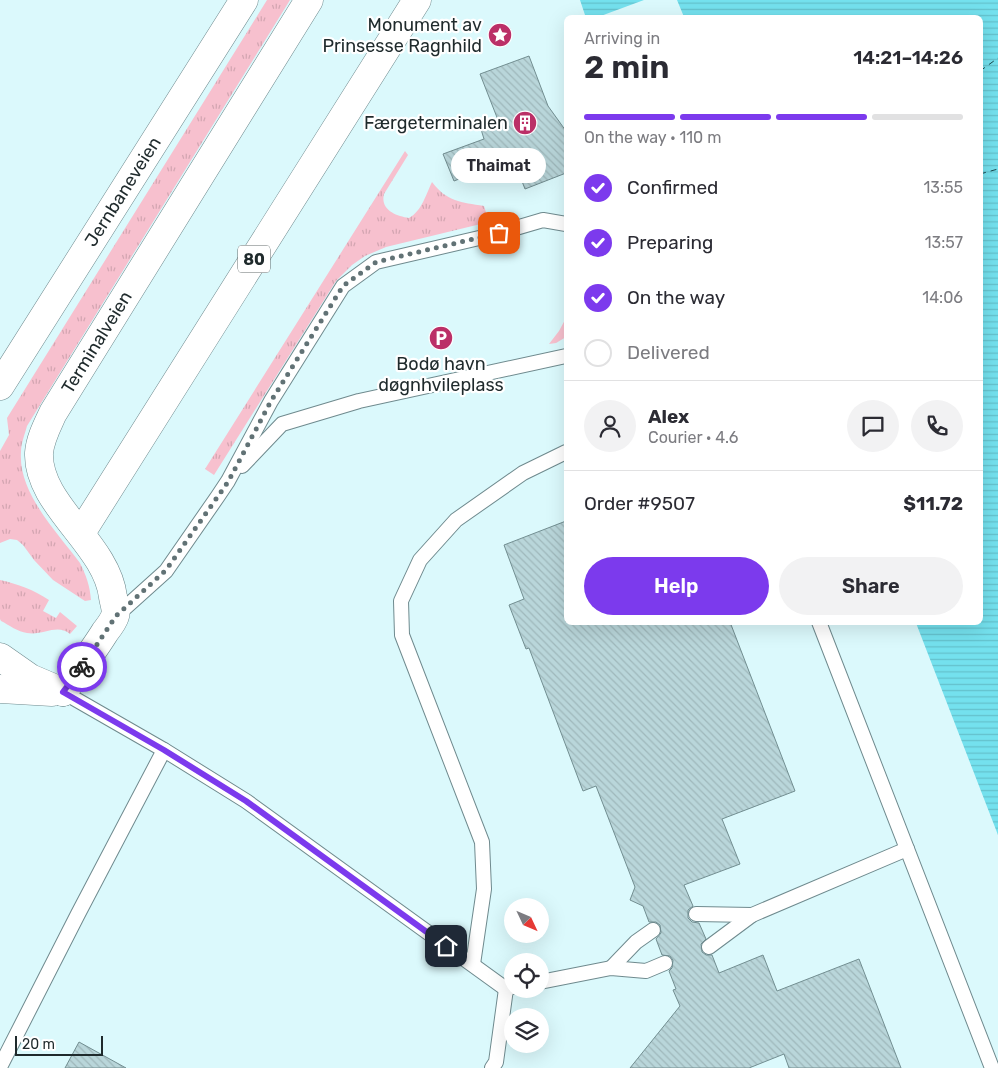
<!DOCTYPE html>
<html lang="en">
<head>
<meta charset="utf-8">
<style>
	body { margin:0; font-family:Rubik,sans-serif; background:#f2f2f3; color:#2b2b33; height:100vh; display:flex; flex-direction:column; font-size:19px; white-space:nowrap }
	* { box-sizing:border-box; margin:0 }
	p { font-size:16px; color:#7c7c81 }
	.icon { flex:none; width:28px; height:28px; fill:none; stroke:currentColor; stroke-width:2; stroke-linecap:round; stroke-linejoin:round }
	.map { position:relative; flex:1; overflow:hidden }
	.drawer { position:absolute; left:564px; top:15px; width:419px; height:610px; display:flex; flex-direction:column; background:#fff; border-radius:8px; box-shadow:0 5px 20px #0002 }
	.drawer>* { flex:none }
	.needle { width:32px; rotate:134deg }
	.buttons { position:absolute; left:504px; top:898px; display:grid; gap:10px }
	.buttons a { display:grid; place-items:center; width:45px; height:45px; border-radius:50%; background:#fff; box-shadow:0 5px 20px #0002; font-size:25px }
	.scale { position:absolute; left:15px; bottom:12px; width:88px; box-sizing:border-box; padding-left:5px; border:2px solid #1f2a2c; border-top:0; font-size:14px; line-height:18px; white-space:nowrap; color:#1f2a2c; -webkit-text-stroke:4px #fff; paint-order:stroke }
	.pin { position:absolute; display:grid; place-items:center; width:42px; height:42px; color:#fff; margin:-21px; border-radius:10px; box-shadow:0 2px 8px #0006 }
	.courier { position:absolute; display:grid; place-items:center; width:50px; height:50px; margin:-25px; border:4px solid #7c3aed; border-radius:50%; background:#fff; color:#222; box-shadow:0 1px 6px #0007 }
	.bubble { position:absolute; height:35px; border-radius:18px; background:#fff; box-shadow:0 5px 20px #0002; font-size:16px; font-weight:600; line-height:35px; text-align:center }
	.head em { font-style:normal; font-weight:600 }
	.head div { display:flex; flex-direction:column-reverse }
	.head { display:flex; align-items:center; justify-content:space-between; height:85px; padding:0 20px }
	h1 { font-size:32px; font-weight:600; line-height:38px }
	.bar { display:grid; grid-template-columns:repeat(4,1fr); gap:8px 5px; align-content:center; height:60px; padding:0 20px }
	.bar i { height:6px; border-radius:4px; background:#e1e1e2 }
	.bar .selected { background:#7c3aed }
	.bar p { grid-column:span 4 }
	.line { display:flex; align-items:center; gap:12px; padding:0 20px; border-top:1px solid #e1e1e2 }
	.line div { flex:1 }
	.round { display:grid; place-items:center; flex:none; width:52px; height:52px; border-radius:26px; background:#f2f2f3 }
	ol { padding:0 20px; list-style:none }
	li { display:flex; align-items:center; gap:15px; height:55px }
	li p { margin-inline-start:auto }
	li .icon { padding:5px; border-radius:50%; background:#7c3aed; color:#fff; stroke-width:4 }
	li:last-child { color:#7c7c81 }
	li i { width:28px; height:28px; border:2px solid #e1e1e2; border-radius:50% }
	.cta { display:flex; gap:10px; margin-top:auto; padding:10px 20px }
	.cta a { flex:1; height:58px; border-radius:30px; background:#7c3aed; color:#fff; font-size:20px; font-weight:600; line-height:58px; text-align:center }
	.cta a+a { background:#f2f2f3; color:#2b2b33 }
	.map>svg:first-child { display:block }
	.grass { fill:url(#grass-tufts) }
	.water { fill:url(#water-rules) }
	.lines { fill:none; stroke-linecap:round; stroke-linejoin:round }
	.ferry { stroke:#18494f; stroke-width:1; stroke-dasharray:6 5; stroke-linecap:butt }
	.building { fill:url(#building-back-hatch); stroke:#728e91 }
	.lane-casing { stroke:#6f8a8e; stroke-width:16 }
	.highway-casing { stroke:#6f8a8e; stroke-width:29 }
	.lane { stroke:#fff; stroke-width:14 }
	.highway { stroke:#fff; stroke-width:28 }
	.done { stroke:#617275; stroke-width:5; stroke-dasharray:0 9 }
	.route { stroke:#7c3aed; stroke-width:6 }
	.labels { text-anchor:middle; stroke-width:4.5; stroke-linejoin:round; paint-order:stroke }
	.shield { fill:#fff; stroke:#626a6b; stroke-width:1 }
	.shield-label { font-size:16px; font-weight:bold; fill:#1f2a2c }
	.poi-label { font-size:18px; fill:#1f2a2c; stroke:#fff; text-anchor:end }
	.street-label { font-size:18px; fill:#1f2a2c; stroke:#fff }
</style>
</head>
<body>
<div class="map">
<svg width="998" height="1068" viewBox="0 0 998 1068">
	<defs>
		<pattern id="grass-tufts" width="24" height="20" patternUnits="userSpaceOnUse" patternTransform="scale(1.25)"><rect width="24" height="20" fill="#f7c0ce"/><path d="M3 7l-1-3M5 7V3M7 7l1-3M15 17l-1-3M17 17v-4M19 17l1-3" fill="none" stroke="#d3a5b1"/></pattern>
		<pattern id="water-rules" width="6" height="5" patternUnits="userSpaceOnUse" patternTransform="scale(1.25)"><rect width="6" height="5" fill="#74e1ee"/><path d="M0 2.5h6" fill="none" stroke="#64c1cc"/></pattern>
		<pattern id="building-back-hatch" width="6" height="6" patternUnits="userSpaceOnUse" patternTransform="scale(1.25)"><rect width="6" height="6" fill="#b9d6da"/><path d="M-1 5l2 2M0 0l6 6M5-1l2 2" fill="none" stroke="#9fb8bb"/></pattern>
	</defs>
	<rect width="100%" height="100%" fill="#dbf9fc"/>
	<g class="grass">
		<path d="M267 0H290L27 426C25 434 21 443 21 452 18 493 57 532 80 563 86 575 90 586 91 600L85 601 53 580 34 560 23 545 17 540 10 539 0 543V451L9 435 7 418Z"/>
		<path d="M405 151 408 155 384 194C380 210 396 216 409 218 422 211 426 194 432 182 447 202 461 202 484 206L489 222 386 247 365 256 352 265 336 281 214 475 205 469Z"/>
		<polygon points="566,318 566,337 556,343 549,344 559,331"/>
		<path d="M0 580C18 584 34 590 49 600L43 611 56 618 60 612 77 626 70 634C57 623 43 636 27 633 18 632 9 625 1 621L0 619Z"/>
	</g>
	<g class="water">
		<polygon points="580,0 644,0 598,17 586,18"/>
		<polygon points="677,0 998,0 998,835 916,623 980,622 980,18 684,17"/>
	</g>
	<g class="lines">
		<g class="ferry">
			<polyline points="980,71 998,58"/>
			<polyline points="980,174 998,169"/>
		</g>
	</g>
	<g class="building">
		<polygon points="529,56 548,106 566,131 566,173 525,189 513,158 454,181 443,154 484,139 480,126 498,120 480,74"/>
		<polygon points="566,521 566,622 730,622 795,791 722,819 740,864 684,885 693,906 688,910 688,918 692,922 699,923 706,939 701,944 702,952 706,955 712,955 719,973 763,955 777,991 859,959 901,1068 789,1068 784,1054 749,1068 630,1068 680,1006 673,990 676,989 669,971 672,968 673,960 670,956 662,955 656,939 661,933 660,925 656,922 649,922 643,906 630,900 635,887 596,786 583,791 529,648 526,649 509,605 524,599 504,545"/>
		<polygon points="79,1042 126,1068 65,1068"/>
	</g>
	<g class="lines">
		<g class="lane-casing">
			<g id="lane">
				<polyline points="242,466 282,424 359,401 566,356"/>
				<polyline points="116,616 166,571 218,496 228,481 271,401 343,286 376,262 492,235 543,220 566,224"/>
				<polyline points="819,622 992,1068"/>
				<polyline points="63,692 164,750 246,801 506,989 512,987"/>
				<polyline points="696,914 752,915"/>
				<polyline points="709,947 752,915 907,849"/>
				<polyline points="473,964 484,889 482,842 402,635 401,601 420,560 456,520 523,473 566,452"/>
				<polyline points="611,968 636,942 653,930"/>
				<polyline points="540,982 611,968 646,971 665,963"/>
				<polyline points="0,1067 78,914 164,750"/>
				<polyline points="492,1068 496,1062 506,989"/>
			</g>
		</g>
		<g class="highway-casing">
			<g id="highway">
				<path id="s1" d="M0 386 244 0"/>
				<polyline points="81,533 417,0"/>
				<polyline points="0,657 30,678 63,692"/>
				<polyline points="0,689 52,692"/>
				<path id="s2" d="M63 692C77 672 92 653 105 632 108 628 113 622 115 616 117 611 114 603 113 597 107 544 37 505 39 453 40 439 47 426 53 413L309 0"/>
			</g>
		</g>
		<use href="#lane" class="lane"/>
		<use href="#highway" class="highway"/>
	</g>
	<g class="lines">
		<polyline class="done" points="82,667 116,616 166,570 228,482 271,401 343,286 376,262 499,233"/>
		<polyline class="route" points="82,667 63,692 164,750 246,801 446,946"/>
	</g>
	<defs>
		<g id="sight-disc" transform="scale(1.25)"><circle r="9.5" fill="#bb2f67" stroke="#fff"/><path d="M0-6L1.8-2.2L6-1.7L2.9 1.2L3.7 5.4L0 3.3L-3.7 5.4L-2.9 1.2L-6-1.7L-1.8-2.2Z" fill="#fff"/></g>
		<g id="building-disc" transform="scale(1.25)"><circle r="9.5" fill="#bb2f67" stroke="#fff"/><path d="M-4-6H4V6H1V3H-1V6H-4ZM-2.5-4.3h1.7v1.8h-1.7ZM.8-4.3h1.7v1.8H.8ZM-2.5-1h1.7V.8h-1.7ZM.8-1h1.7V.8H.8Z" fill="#fff"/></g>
		<g id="parking-disc" transform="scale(1.25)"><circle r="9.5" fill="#bb2f67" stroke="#fff"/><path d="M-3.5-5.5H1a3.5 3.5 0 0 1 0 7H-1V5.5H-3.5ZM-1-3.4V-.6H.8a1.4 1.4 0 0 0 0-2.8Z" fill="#fff"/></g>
	</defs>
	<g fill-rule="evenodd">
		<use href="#sight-disc" x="500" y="35"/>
		<use href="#building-disc" x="525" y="123"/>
		<use href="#parking-disc" x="441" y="338"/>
	</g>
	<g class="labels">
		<rect class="shield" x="238" y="245.5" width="32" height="27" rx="4"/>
		<g class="shield-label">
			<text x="254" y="265">80</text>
		</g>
		<g class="poi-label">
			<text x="482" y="31">Monument av<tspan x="482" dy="21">Prinsesse Ragnhild</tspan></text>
			<text x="508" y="129">Færgeterminalen</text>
			<text x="441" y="370" text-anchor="middle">Bodø havn<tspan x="441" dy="21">døgnhvileplass</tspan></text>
		</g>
		<g class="street-label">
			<text dy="6" stroke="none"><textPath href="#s1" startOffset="230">Jernbaneveien</textPath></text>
			<text dy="6" stroke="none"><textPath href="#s2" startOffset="402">Terminalveien</textPath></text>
		</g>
	</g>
</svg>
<div class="buttons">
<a><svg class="needle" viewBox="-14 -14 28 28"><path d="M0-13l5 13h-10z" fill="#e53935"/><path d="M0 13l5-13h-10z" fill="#7c7c81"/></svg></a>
<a><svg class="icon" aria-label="locate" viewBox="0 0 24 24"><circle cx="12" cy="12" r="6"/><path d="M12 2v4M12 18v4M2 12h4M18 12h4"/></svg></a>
<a><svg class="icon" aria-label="layers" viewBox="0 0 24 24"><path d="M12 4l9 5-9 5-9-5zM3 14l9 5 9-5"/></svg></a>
</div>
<div class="scale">20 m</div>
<div class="pin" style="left:499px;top:233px;background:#ea580c"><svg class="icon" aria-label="bag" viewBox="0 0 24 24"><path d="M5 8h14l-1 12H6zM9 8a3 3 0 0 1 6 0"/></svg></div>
<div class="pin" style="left:446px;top:946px;background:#1f2937"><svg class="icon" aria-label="home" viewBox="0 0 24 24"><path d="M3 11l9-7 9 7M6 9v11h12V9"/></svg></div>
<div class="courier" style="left:82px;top:667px"><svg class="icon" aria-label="bike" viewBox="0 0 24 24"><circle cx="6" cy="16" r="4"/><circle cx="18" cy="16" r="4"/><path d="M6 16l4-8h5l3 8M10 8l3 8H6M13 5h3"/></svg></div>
<div class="bubble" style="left:451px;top:148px;width:95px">Thaimat</div>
<section class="drawer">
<div class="head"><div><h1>2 min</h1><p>Arriving in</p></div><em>14:21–14:26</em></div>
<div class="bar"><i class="selected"></i><i class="selected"></i><i class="selected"></i><i></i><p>On the way · 110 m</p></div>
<ol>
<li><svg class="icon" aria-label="check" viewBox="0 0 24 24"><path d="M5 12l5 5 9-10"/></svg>Confirmed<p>13:55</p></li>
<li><svg class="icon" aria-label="check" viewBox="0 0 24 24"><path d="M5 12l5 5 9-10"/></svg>Preparing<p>13:57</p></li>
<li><svg class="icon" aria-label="check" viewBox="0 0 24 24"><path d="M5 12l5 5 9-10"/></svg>On the way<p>14:06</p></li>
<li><i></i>Delivered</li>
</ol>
<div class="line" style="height:90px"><a class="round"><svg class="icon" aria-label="person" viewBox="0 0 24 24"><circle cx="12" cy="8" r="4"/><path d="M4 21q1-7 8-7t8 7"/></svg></a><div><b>Alex</b><p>Courier · 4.6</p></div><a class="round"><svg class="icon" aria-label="chat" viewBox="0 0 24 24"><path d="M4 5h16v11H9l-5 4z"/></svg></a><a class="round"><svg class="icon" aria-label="phone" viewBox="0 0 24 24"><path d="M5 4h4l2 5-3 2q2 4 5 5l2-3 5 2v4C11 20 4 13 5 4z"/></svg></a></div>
<div class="line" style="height:65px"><div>Order #9507</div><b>$11.72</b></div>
<div class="cta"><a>Help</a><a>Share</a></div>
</section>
</div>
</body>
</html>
